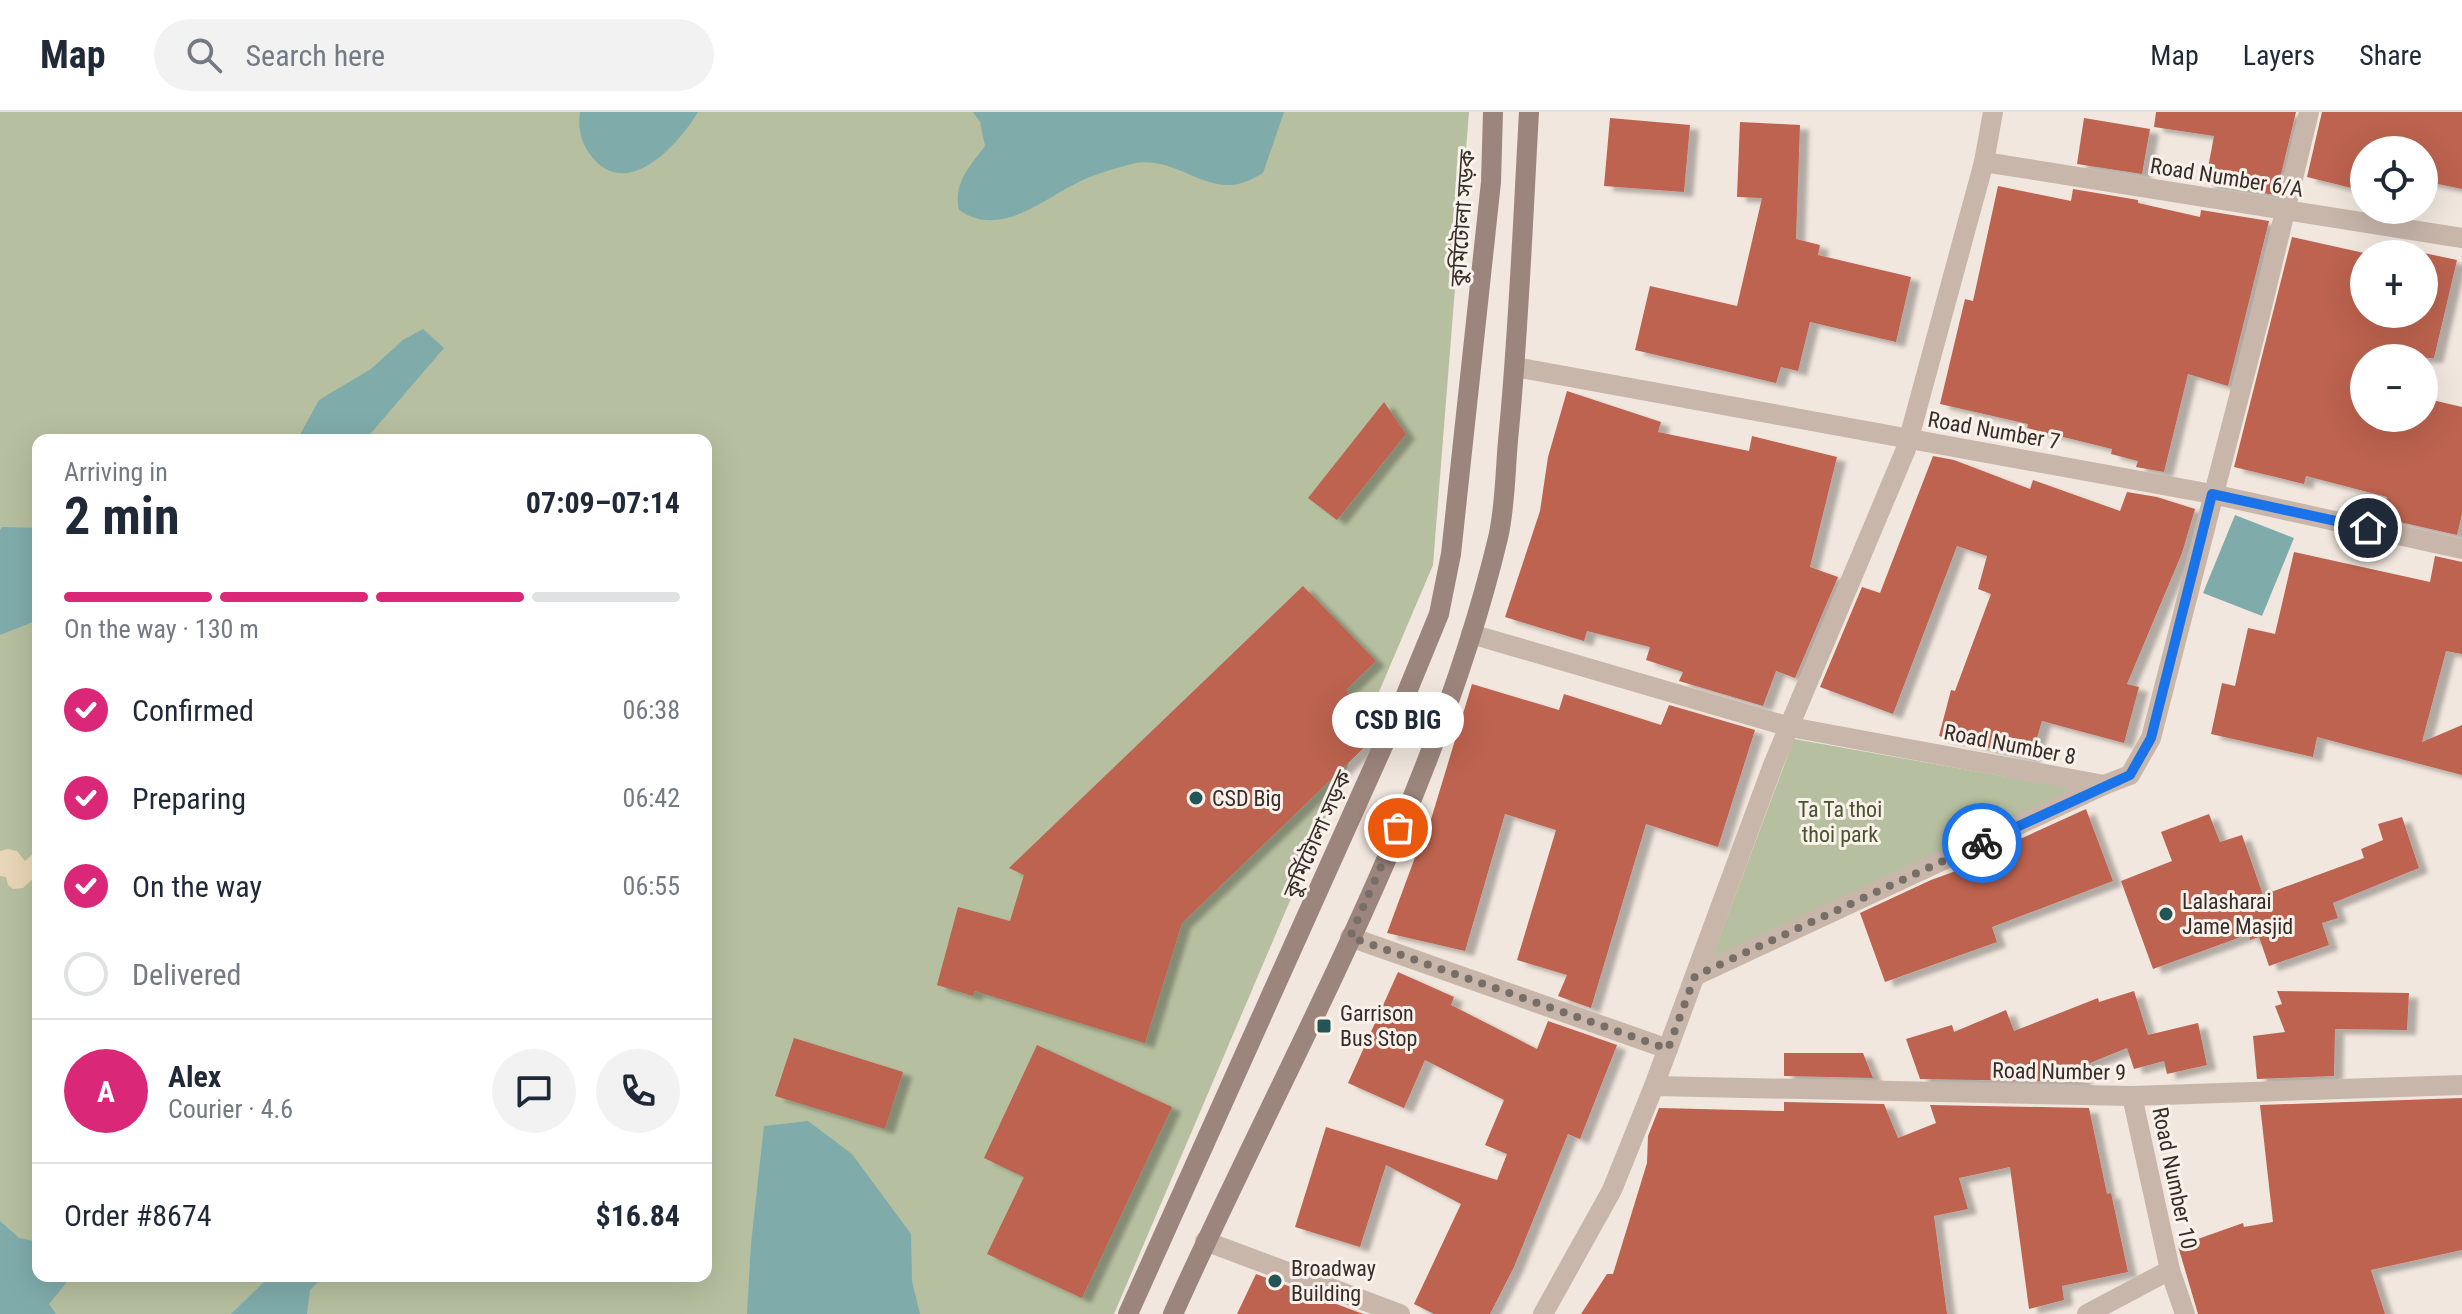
<!DOCTYPE html>
<html lang="en">
<head>
<meta charset="utf-8">
<style>
	body { margin:0; font-family:"Roboto Condensed","Noto Sans Bengali",sans-serif; background:#f2f2f3; color:#1f2937; height:100vh; display:flex; flex-direction:column; font-size:30px; white-space:nowrap }
	* { box-sizing:border-box; margin:0 }
	p { font-size:26px; color:#747a83 }
	.icon { flex:none; width:44px; height:44px; fill:none; stroke:currentColor; stroke-width:2; stroke-linecap:round; stroke-linejoin:round }
	.map { position:relative; flex:1; overflow:hidden }
	.sheet { position:absolute; left:32px; top:322px; width:680px; height:848px; display:flex; flex-direction:column; background:#fff; border-radius:16px; box-shadow:0 8px 32px #0002 }
	.sheet>* { flex:none }
	.buttons { position:absolute; left:2350px; top:24px; display:grid; gap:16px }
	.buttons a { display:grid; place-items:center; width:88px; height:88px; border-radius:50%; background:#fff; box-shadow:0 8px 32px #0002; font-size:40px }
	.pin { position:absolute; display:grid; place-items:center; width:68px; height:68px; color:#fff; margin:-34px; border:4px solid #fff; border-radius:50%; box-shadow:0 2px 8px #0007 }
	.courier { position:absolute; display:grid; place-items:center; width:80px; height:80px; margin:-40px; border:6px solid #1a73e8; border-radius:50%; background:#fff; color:#222; box-shadow:0 2px 10px #0007 }
	.bubble { position:absolute; height:56px; border-radius:28px; background:#fff; box-shadow:0 8px 32px #0002; font-size:26px; font-weight:700; line-height:56px; text-align:center }
	.head em { font-style:normal; font-weight:700 }
	.head div { display:flex; flex-direction:column-reverse }
	.head { display:flex; align-items:center; justify-content:space-between; height:136px; padding:0 32px }
	h1 { font-size:52px; font-weight:700; line-height:60px }
	.bar { display:grid; grid-template-columns:repeat(4,1fr); gap:12px 8px; align-content:center; height:96px; padding:0 32px }
	.bar i { height:10px; border-radius:6px; background:#e0e1e3 }
	.bar .active { background:#db2777 }
	.bar p { grid-column:span 4 }
	.line { display:flex; align-items:center; gap:20px; padding:0 32px; border-top:2px solid #e0e1e3 }
	.line div { flex:1 }
	.round { display:grid; place-items:center; flex:none; width:84px; height:84px; border-radius:42px; background:#f2f2f3 }
	ol { padding:0 32px; list-style:none }
	li { display:flex; align-items:center; gap:24px; height:88px }
	li p { margin-inline-start:auto }
	li .icon { padding:8px; border-radius:50%; background:#db2777; color:#fff; stroke-width:4 }
	li:last-child { color:#747a83 }
	li i { width:44px; height:44px; border:4px solid #e0e1e3; border-radius:50% }
	header { display:flex; align-items:center; gap:48px; box-sizing:border-box; height:112px; padding:0 40px; background:#fff; border-bottom:2px solid #e0e1e3 }
	header strong { font-size:38px }
	nav { display:flex; gap:44px; margin-inline-start:auto; font-size:28px }
	.search { width:560px; height:72px; background:#f2f2f3; display:flex; align-items:center; gap:20px; box-sizing:border-box; padding:0 28px; border-radius:44px; color:#747a83; font-size:30px }
	.map>svg:first-child { display:block }
	.green { fill:#b6bf9f; fill-rule:evenodd }
	.sand { fill:#e9d5b7 }
	.water { fill:#7facab }
	.building { fill:#bd6350; filter:url(#shadow) }
	.lines { fill:none; stroke-linecap:round; stroke-linejoin:round }
	.street { stroke:#c8b6ab; stroke-width:20 }
	.secondary { stroke:#9c857c; stroke-width:20 }
	.done { stroke:#776e68; stroke-width:8; stroke-dasharray:0 14.4 }
	.route { stroke:#1a73e8; stroke-width:10 }
	.poi-dot { fill:#255; stroke:#f9f1ea; stroke-width:3 }
	.labels { text-anchor:middle; stroke-width:6; stroke-linejoin:round; paint-order:stroke }
	.street-label { font-size:22px; fill:#362d29; stroke:#f9f1ea }
	.poi-label { font-size:22px; fill:#362d29; stroke:#f9f1ea; text-anchor:start }
	.park-label { font-size:22px; fill:#48532f; stroke:#f9f1ea }
</style>
</head>
<body>
<header>
<strong>Map</strong>
<div class="search"><svg class="icon" aria-label="search" viewBox="0 0 24 24"><circle cx="10" cy="10" r="6"/><path d="M15 15l6 6"/></svg>Search here</div>
<nav><a>Map</a><a>Layers</a><a>Share</a></nav>
</header>
<div class="map">
<svg width="2462" height="1202" viewBox="0 0 2462 1202">
	<defs>
		<filter id="shadow"><feDropShadow dx="9" dy="5" stdDeviation="2" flood-color="#0004"/></filter>
	</defs>
	<rect width="100%" height="100%" fill="#f1e7de"/>
	<g class="green">
		<path d="M0 0H1469L1433 453 1114 1202H0ZM38 328H706V1164H38Z"/>
		<polygon points="1794,627 2081,678 1711,848"/>
	</g>
	<polygon class="sand" points="8,737 17,739 25,749 38,737 38,762 23,776 13,777 8,773 6,765 0,764 0,739"/>
	<g class="water">
		<path d="M580 0H698C677 35 624 92 589 41 580 28 578 15 580 0Z"/>
		<path d="M973 0H1284L1263 61C1252 67 1242 73 1229 73 1196 74 1167 41 1128 53 1109 58 1089 64 1071 74 1037 92 998 125 959 98 953 71 970 54 985 34L980 10Z"/>
		<polygon points="423,217 444,236 365,328 297,328 319,288 371,257 403,228"/>
		<polygon points="2235,403 2294,426 2262,504 2203,481"/>
		<polygon points="2,415 38,416 38,508 0,523 0,418"/>
		<polygon points="808,1009 852,1042 911,1122 912,1169 920,1202 747,1202 751,1132 764,1014"/>
		<polygon points="0,1109 19,1126 38,1130 38,1164 72,1164 49,1192 56,1202 0,1202"/>
		<polygon points="266,1164 324,1164 310,1178 307,1202 231,1202 266,1168"/>
	</g>
	<g class="building">
		<polygon points="2156,0 2296,0 2276,83 2205,72 2214,24 2154,15"/>
		<polygon points="2322,0 2462,0 2462,77 2424,69 2424,38 2364,38 2364,79 2307,65"/>
		<polygon points="1610,6 1690,13 1684,80 1604,74"/>
		<polygon points="2084,6 2150,17 2142,62 2077,52"/>
		<polygon points="1740,10 1800,13 1796,127 1820,133 1818,143 1911,165 1896,230 1810,210 1798,259 1781,255 1776,271 1635,238 1650,174 1737,194 1762,86 1737,85"/>
		<polygon points="1998,74 2071,89 2073,77 2138,88 2138,91 2200,105 2201,98 2269,109 2228,274 2188,262 2164,360 2136,355 2138,349 2111,342 2112,337 2027,316 2028,312 1940,292 1965,187 1973,189"/>
		<polygon points="2292,125 2364,141 2364,202 2424,202 2424,141 2457,148 2434,246 2364,246 2364,306 2424,306 2424,286 2462,295 2462,402 2457,423 2382,406 2387,385 2306,364 2304,372 2234,355"/>
		<polygon points="1567,279 1661,310 1658,320 1749,339 1752,324 1837,345 1810,455 1838,465 1795,566 1776,559 1763,594 1679,569 1683,560 1646,548 1650,535 1587,519 1584,529 1505,505 1540,399 1548,345"/>
		<polygon points="1384,290 1406,322 1337,408 1308,386"/>
		<polygon points="1933,344 1954,348 2030,377 2033,368 2120,399 2127,380 2157,385 2195,397 2182,441 2127,572 2139,575 2124,631 2042,609 2031,646 1939,624 1951,578 1955,579 1991,482 1978,477 1987,444 1957,434 1893,602 1820,575 1862,475 1880,481"/>
		<polygon points="2294,440 2430,470 2435,444 2462,450 2462,542 2446,539 2422,630 2462,613 2462,663 2317,625 2313,645 2211,622 2222,571 2235,574 2248,516 2275,522"/>
		<polygon points="1303,474 1376,549 1346,578 1379,611 1371,629 1182,811 1145,931 975,879 973,884 937,873 958,795 1010,809 1024,763 1009,756"/>
		<polygon points="1472,572 1559,598 1564,582 1661,613 1669,593 1755,618 1718,735 1646,712 1591,896 1558,884 1567,863 1517,848 1556,718 1505,702 1465,839 1387,821 1427,713 1429,714"/>
		<polygon points="2086,697 2113,769 1992,815 1997,830 1885,870 1860,801 1931,768 1978,751 1976,747"/>
		<polygon points="2209,702 2220,730 2242,723 2263,783 2364,746 2361,737 2383,728 2378,712 2402,705 2419,756 2333,791 2338,806 2322,811 2329,833 2269,854 2259,825 2250,828 2249,822 2153,857 2121,769 2172,749 2161,720"/>
		<polygon points="1398,860 1454,885 1451,893 1537,937 1548,909 1617,933 1580,1027 1568,1022 1514,1155 1490,1202 1434,1202 1414,1192 1461,1092 1386,1053 1360,1135 1295,1115 1326,1015 1497,1068 1507,1042 1485,1033 1504,988 1425,948 1404,996 1348,971"/>
		<polygon points="2134,879 2148,923 2198,911 2207,953 2167,962 2164,949 2134,957 2127,936 2080,955 2083,970 1920,967 1906,927 1952,913 1954,920 2006,898 2014,919 2098,886 2099,890"/>
		<polygon points="2277,879 2409,881 2407,918 2335,917 2334,964 2257,967 2253,924 2285,920 2275,894 2282,892"/>
		<polygon points="794,926 903,960 885,1017 775,984"/>
		<polygon points="1037,933 1172,995 1082,1186 987,1142 1024,1065 984,1046"/>
		<polygon points="1784,941 1863,941 1873,966 1784,964"/>
		<polygon points="2462,986 2462,1138 2371,1158 2385,1202 2198,1202 2178,1134 2243,1111 2244,1115 2273,1110 2260,993"/>
		<polygon points="1784,990 1884,992 1898,1026 1936,1011 1930,993 2089,996 2107,1082 2111,1081 2128,1160 2062,1174 2064,1188 2029,1197 2010,1055 1959,1066 1968,1097 1934,1104 1947,1202 1581,1202 1607,1162 1613,1162 1647,1051 1648,1024 1659,996 1784,999"/>
		<polygon points="1256,1162 1363,1202 1237,1202"/>
	</g>
	<g class="lines">
		<g class="street">
			<polyline points="1984,50 2462,126"/>
			<polyline points="1515,255 2212,382 2462,437"/>
			<polyline points="1471,522 1790,615 2104,673 1695,864"/>
			<polyline points="2104,673 2130,663 2151,626 2260,203 2309,0"/>
			<polyline points="1350,825 1668,937"/>
			<polyline points="1654,974 2132,984 2462,973"/>
			<polyline points="1205,1129 1400,1202"/>
			<polyline points="2170,1158 2185,1202"/>
			<polyline points="1543,1202 1612,1078 1654,974 1773,653 1906,337 1984,50 1993,0"/>
			<polyline points="2087,1202 2170,1158 2132,984"/>
		</g>
		<g class="secondary">
			<polyline points="1128,1202 1405,585 1439,502 1451,442 1491,70 1493,0"/>
			<path d="M1173 1202C1286 950 1433 697 1498 426 1506 392 1505 354 1509 318 1519 213 1523 106 1529 0"/>
		</g>
	</g>
	<g class="lines">
		<polyline class="done" points="1398,716 1350,825 1668,937 1695,864 1982,731"/>
		<polyline class="route" points="1982,731 2130,663 2151,626 2212,382 2368,416"/>
	</g>
	<g class="poi-dot">
		<circle cx="1196" cy="686" r="8"/>
		<circle cx="2166" cy="802" r="8"/>
		<rect x="1316" y="906" width="16" height="16" rx="4"/>
		<circle cx="1275" cy="1169" r="8"/>
	</g>
	<g class="labels">
		<g class="street-label">
			<text transform="translate(2227 65) rotate(9)" y="8">Road Number 6/A</text>
			<text transform="translate(1462 106) rotate(-86)" y="8">কুর্মিটোলা সড়ক</text>
			<text transform="translate(1994 318) rotate(10)" y="8">Road Number 7</text>
			<text transform="translate(2010 632) rotate(11)" y="8">Road Number 8</text>
			<text transform="translate(1317 722) rotate(-66)" y="8">কুর্মিটোলা সড়ক</text>
			<text transform="translate(2059 959) rotate(1)" y="8">Road Number 9</text>
			<text transform="translate(2175 1066) rotate(78)" y="8">Road Number 10</text>
		</g>
		<g class="poi-label">
			<text x="1212" y="694">CSD Big</text>
			<text x="2182" y="797">Lalasharai<tspan x="2182" dy="25">Jame Masjid</tspan></text>
			<text x="1340" y="909">Garrison<tspan x="1340" dy="25">Bus Stop</tspan></text>
			<text x="1291" y="1164">Broadway<tspan x="1291" dy="25">Building</tspan></text>
		</g>
		<g class="park-label">
			<text x="1840" y="705">Ta Ta thoi<tspan x="1840" dy="25">thoi park</tspan></text>
		</g>
	</g>
</svg>
<div class="buttons">
<a><svg class="icon" aria-label="locate" viewBox="0 0 24 24"><circle cx="12" cy="12" r="6"/><path d="M12 2v4M12 18v4M2 12h4M18 12h4"/></svg></a>
<a>+</a>
<a>−</a>
</div>
<div class="pin" style="left:1398px;top:716px;background:#ea580c"><svg class="icon" aria-label="bag" viewBox="0 0 24 24"><path d="M5 8h14l-1 12H6zM9 8a3 3 0 0 1 6 0"/></svg></div>
<div class="pin" style="left:2368px;top:416px;background:#1f2937"><svg class="icon" aria-label="home" viewBox="0 0 24 24"><path d="M3 11l9-7 9 7M6 9v11h12V9"/></svg></div>
<div class="courier" style="left:1982px;top:731px"><svg class="icon" aria-label="bike" viewBox="0 0 24 24"><circle cx="6" cy="16" r="4"/><circle cx="18" cy="16" r="4"/><path d="M6 16l4-8h5l3 8M10 8l3 8H6M13 5h3"/></svg></div>
<div class="bubble" style="left:1332px;top:580px;width:132px">CSD BIG</div>
<section class="sheet">
<div class="head"><div><h1>2 min</h1><p>Arriving in</p></div><em>07:09–07:14</em></div>
<div class="bar"><i class="active"></i><i class="active"></i><i class="active"></i><i></i><p>On the way · 130 m</p></div>
<ol>
<li><svg class="icon" aria-label="check" viewBox="0 0 24 24"><path d="M5 12l5 5 9-10"/></svg>Confirmed<p>06:38</p></li>
<li><svg class="icon" aria-label="check" viewBox="0 0 24 24"><path d="M5 12l5 5 9-10"/></svg>Preparing<p>06:42</p></li>
<li><svg class="icon" aria-label="check" viewBox="0 0 24 24"><path d="M5 12l5 5 9-10"/></svg>On the way<p>06:55</p></li>
<li><i></i>Delivered</li>
</ol>
<div class="line" style="height:144px"><b class="round" style="background:#db2777;color:#fff">A</b><div><b>Alex</b><p>Courier · 4.6</p></div><a class="round"><svg class="icon" aria-label="chat" viewBox="0 0 24 24"><path d="M4 5h16v11H9l-5 4z"/></svg></a><a class="round"><svg class="icon" aria-label="phone" viewBox="0 0 24 24"><path d="M5 4h4l2 5-3 2q2 4 5 5l2-3 5 2v4C11 20 4 13 5 4z"/></svg></a></div>
<div class="line" style="height:104px"><div>Order #8674</div><b>$16.84</b></div>
</section>
</div>
</body>
</html>
